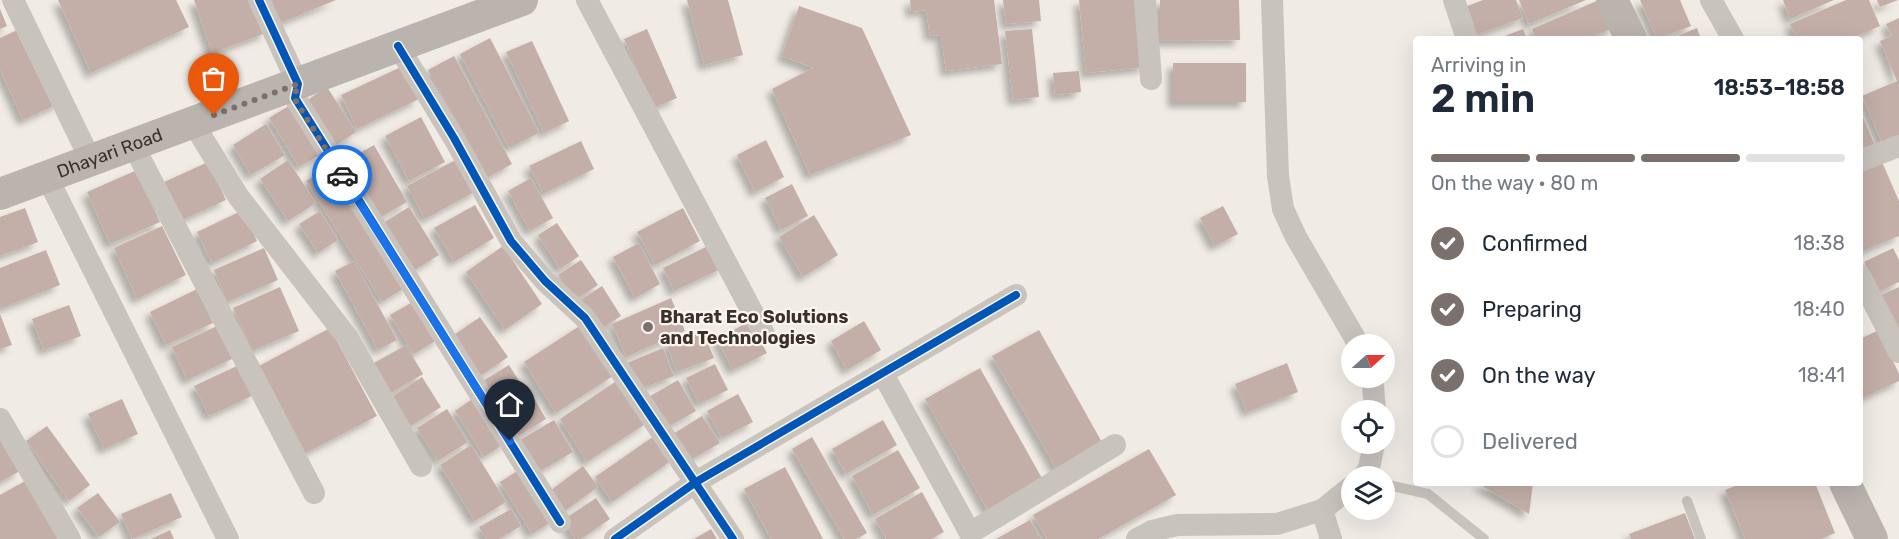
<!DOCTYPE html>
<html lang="en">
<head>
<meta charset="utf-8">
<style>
	body { margin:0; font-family:Rubik,sans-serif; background:#f6f6f7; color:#1f2937; height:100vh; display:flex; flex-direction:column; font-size:22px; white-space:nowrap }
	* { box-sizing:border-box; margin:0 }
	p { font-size:20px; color:#747a83 }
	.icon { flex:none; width:33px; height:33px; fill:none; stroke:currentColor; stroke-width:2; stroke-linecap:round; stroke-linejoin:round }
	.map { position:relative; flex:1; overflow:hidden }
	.side { position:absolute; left:1413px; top:36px; width:450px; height:450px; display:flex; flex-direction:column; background:#fff; border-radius:6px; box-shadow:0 6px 24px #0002 }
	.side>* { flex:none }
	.needle { width:39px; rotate:69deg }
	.tools { position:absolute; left:1341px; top:334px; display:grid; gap:12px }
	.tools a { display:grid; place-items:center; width:54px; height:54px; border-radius:50%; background:#fff; box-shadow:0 6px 24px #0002; font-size:30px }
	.pin { position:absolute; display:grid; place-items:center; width:51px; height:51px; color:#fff; margin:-62px -26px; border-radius:50% 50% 50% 0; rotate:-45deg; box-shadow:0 0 6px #0007 }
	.pin .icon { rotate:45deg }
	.courier { position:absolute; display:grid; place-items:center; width:60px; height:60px; margin:-30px; border:4px solid #1a73e8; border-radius:50%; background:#fff; color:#222; box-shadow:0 2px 8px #0007 }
	.overview em { font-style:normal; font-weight:600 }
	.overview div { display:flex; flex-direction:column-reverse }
	.overview { display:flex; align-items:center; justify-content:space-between; height:102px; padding:0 18px }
	h1 { font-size:39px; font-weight:600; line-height:45px }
	.bar { display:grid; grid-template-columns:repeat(4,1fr); gap:9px 6px; align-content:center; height:72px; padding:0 18px }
	.bar i { height:8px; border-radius:4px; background:#e0e1e3 }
	.bar .on { background:#7a716c }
	.bar p { grid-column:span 4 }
	ol { padding:0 18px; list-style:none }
	li { display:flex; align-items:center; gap:18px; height:66px }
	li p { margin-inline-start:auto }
	li .icon { padding:6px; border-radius:50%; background:#7a716c; color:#fff; stroke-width:4 }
	li:last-child { color:#747a83 }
	li i { width:33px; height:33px; border:3px solid #e0e1e3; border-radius:50% }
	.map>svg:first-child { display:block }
	.building { fill:#c3afa7; filter:url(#shadow) }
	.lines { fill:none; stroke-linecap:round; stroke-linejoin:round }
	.lane { stroke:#c9c3be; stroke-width:10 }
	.street { stroke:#c9c3be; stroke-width:22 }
	.secondary { stroke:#bab3ae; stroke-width:32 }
	.cycleway-casing { stroke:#fbf5ee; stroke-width:11 }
	.cycleway { stroke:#0057b8; stroke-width:8 }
	.done { stroke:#7a716c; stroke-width:6; stroke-dasharray:0 10.8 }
	.route { stroke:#1a73e8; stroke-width:8 }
	.poi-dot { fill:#7a716c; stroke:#fbf5ee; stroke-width:2 }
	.labels { text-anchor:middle; stroke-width:4.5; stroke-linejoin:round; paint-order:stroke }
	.street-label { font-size:18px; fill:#3b302b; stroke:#fbf5ee }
	.poi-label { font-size:18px; font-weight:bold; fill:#3b302b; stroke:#fbf5ee; text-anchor:start }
</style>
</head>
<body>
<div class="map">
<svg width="1899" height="539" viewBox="0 0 1899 539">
	<defs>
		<filter id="shadow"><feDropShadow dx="-5.5" dy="5.5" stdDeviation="3" flood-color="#0004"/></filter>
	</defs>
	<rect width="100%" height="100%" fill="#f0ebe5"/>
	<g class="building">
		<polygon points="58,0 176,0 189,27 91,73"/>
		<polygon points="194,0 254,0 266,33 212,53"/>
		<polygon points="262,0 336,0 273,26"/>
		<polygon points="687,0 728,0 743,55 704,65"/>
		<polygon points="910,0 994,0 1002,64 946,71 941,35 930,36 926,10 911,12"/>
		<polygon points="1003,0 1039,0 1041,21 1006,24"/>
		<polygon points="1079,0 1138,0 1145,67 1086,73"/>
		<polygon points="1160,0 1239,0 1240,40 1160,41"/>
		<polygon points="1483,0 1516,0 1523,18 1476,35 1465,7"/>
		<polygon points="1519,0 1586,0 1529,24"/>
		<polygon points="1599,0 1615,27 1588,39 1536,39 1532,29"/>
		<polygon points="1640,0 1680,0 1691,26 1657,39"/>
		<polygon points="1783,0 1834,0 1790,19"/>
		<polygon points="1846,0 1869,0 1880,26 1850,39 1797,39 1790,24"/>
		<polygon points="1877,0 1898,0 1880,7"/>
		<polygon points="799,6 862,28 911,135 810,175 772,89 813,68 782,56"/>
		<polygon points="0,9 7,26 0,29"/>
		<polygon points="1899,18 1899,136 1882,143 1862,96 1897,81 1880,41 1892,36 1886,24"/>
		<polygon points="24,27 60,103 23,120 0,70 0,38"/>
		<polygon points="1697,28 1701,39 1670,39"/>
		<polygon points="647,29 677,98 653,108 624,39"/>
		<polygon points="1032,29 1039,97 1013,100 1005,31"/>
		<polygon points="1523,29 1527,39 1497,39"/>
		<polygon points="490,38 539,133 509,148 460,54"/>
		<polygon points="532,41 569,121 544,133 506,52"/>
		<polygon points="454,56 512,164 487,178 428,70"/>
		<rect x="1173" y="63" width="73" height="39"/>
		<polygon points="403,66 419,99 357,129 341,95"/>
		<polygon points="1079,71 1081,92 1055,95 1053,73"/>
		<polygon points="327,87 356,132 329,150 300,105"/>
		<polygon points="292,104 323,153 299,167 269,118"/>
		<polygon points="1860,110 1876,148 1860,155"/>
		<polygon points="421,117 445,162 409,181 385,136"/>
		<polygon points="266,124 285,155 251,175 233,145"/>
		<polygon points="766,140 784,177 755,192 737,155"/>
		<polygon points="581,141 594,169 543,194 529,166"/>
		<polygon points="374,145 407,202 377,219 344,162"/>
		<polygon points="461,157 478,190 425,219 407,186"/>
		<polygon points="288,160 316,203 288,221 260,179"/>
		<polygon points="208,162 226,200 180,221 162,183"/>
		<polygon points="1882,162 1899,201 1899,236 1860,252 1860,172"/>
		<polygon points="332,164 409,285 382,302 306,181"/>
		<polygon points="137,170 160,222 110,244 87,192"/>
		<polygon points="531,178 553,218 530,231 508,191"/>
		<polygon points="792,184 808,216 781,230 765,198"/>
		<polygon points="475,205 494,238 454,262 434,228"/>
		<polygon points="1223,206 1238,234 1215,246 1200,218"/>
		<polygon points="409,207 439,255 413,271 383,223"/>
		<polygon points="25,208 38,242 0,256 0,217"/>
		<polygon points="683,208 700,241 655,265 637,232"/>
		<polygon points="243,210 257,241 212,263 197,232"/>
		<polygon points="320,211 338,240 318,253 299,224"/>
		<polygon points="814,215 838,255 803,277 779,237"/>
		<polygon points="557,223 579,256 560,269 538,235"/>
		<polygon points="162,226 186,275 137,299 114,248"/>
		<polygon points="639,243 660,284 635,298 613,257"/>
		<polygon points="712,244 723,268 674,291 663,268"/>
		<polygon points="503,246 542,304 505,330 466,272"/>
		<polygon points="264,248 278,280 227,302 214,270"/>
		<polygon points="1893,248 1899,260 1899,282 1878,292 1864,262"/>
		<polygon points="46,250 60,285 2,308 0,302 0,268"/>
		<polygon points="581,260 598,285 575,300 558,275"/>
		<polygon points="354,261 397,340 378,350 335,271"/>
		<polygon points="602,286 621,316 598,331 579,301"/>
		<polygon points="280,287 299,331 252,351 233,308"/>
		<polygon points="1899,287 1899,334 1881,295"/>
		<polygon points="197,289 213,323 166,345 150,312"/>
		<polygon points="671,298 685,331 626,357 612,324"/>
		<polygon points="416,300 440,338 414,354 390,315"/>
		<polygon points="69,305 81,336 44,350 32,319"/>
		<polygon points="0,314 12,345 0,349"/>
		<polygon points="480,317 508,357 479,377 451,337"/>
		<polygon points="750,321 767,353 733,370 717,339"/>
		<polygon points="864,321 881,350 847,370 831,341"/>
		<polygon points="219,325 234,358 187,380 172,347"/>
		<polygon points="581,325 613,376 556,413 524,362"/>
		<polygon points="330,328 377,416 304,454 257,367"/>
		<polygon points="702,329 714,358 677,372 666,344"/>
		<polygon points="1039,330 1103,444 1057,470 992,356"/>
		<polygon points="1879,330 1899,374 1899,381 1860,399 1860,339"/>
		<polygon points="406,345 423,374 391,393 374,363"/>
		<polygon points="663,348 674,376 638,390 627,363"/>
		<polygon points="1287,363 1298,392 1247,412 1235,384"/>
		<polygon points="715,364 728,390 699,404 686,378"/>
		<polygon points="239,365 254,395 209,416 194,386"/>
		<polygon points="509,365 524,389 493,408 478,384"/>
		<polygon points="980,368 1043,480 988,511 925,399"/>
		<polygon points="422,377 441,407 411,426 392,397"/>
		<polygon points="618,380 647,423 587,462 560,419"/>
		<polygon points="678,380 696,411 664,429 647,398"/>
		<polygon points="530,391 546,419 514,439 497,410"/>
		<polygon points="738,394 753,422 722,438 707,411"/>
		<polygon points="478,395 507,442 484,457 455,411"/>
		<polygon points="122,399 138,434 104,449 88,414"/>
		<polygon points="447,409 468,442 438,461 417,428"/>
		<polygon points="702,416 720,443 689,461 673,434"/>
		<polygon points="554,420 573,452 535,474 515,443"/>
		<polygon points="883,420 897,445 846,474 832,449"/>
		<polygon points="47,426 90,485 69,501 26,441"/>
		<polygon points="657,434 674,459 612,502 595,477"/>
		<polygon points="0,436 20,471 0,482"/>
		<polygon points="812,437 867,533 856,539 844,539 792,449"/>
		<polygon points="471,445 506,502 475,521 440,465"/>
		<polygon points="1149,449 1176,495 1098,539 1047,539 1033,515"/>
		<polygon points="898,450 920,488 873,515 852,476"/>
		<polygon points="583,466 598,487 565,511 550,491"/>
		<polygon points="785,467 823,539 771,539 744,489"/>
		<polygon points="522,468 555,520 532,534 500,482"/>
		<polygon points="27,480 59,539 0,539 0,495"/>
		<polygon points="1477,483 1533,483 1529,514"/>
		<polygon points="1743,483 1815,483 1835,533 1821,539 1745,539 1725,490"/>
		<polygon points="922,492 944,532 931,539 886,539 875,519"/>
		<polygon points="98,493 120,522 99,537 77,508"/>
		<polygon points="171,493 182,517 132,539 121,514"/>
		<polygon points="596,498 610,519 581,539 575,539 563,520"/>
		<polygon points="511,509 521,526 499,539 486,539 479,527"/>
		<polygon points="1685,513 1695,539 1631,539 1629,534"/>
		<polygon points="1030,520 1041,539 996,539"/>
		<polygon points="711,529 717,539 694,539"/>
		<polygon points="170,530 174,539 151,539"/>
	</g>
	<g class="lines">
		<g class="lane">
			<polyline points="1384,484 1428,494 1484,539"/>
			<polyline points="1687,501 1701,539"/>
		</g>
		<g class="street">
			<polyline points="13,0 91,161"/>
			<polyline points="259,0 298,84 295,98 560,522"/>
			<polyline points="587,0 764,334"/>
			<polyline points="1145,0 1151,79"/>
			<polyline points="1272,0 1278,176 1283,209 1296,237 1359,345"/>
			<polyline points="1454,0 1467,39"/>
			<polyline points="1711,0 1733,39"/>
			<polyline points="398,46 454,138 511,241 545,281 585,318 733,539"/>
			<polyline points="193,123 238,196 347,337 421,466"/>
			<polyline points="133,145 314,493"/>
			<polyline points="1860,161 1899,146"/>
			<polyline points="47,177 228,539"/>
			<polyline points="1860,276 1899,352"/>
			<polyline points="883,374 970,533 1115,445"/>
			<polyline points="1371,378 1373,385 1375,411"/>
			<polyline points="0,419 70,539"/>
			<polyline points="1363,477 1369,468 1374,444"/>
			<polyline points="1322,510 1331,539"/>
			<polyline points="615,539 696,482 1016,295"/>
			<polyline points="1137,539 1152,531 1177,525 1277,524 1322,510 1352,486"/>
		</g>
		<g class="secondary">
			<polyline points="1612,0 1631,39"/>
			<path id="s1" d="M0 194 522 0"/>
			<polyline points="1845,483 1872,539"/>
		</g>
		<g class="cycleway-casing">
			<g id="cycleway">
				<polyline points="259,0 298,84 295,98 560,522"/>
				<polyline points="398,46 454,138 511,241 545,281 585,318 733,539"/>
				<polyline points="615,539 696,482 1016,295"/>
			</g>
		</g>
		<use href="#cycleway" class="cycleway"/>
	</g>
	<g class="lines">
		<polyline class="done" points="214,115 298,84 294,98 342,175"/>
		<polyline class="route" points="342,175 510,441"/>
	</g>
	<circle class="poi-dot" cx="648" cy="327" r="6"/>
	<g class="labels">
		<g class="street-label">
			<text dy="6" stroke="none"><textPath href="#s1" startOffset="117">Dhayari Road</textPath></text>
		</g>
		<g class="poi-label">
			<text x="660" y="323">Bharat Eco Solutions<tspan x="660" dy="21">and Technologies</tspan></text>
		</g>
	</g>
</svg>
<div class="tools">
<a><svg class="needle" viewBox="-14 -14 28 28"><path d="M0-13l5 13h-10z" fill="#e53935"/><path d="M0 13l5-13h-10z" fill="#747a83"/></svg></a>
<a><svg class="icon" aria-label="locate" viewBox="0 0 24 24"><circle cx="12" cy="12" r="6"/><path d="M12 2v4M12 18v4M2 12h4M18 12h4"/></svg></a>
<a><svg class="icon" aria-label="layers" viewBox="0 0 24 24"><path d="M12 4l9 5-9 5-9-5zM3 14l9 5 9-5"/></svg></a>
</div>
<div class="pin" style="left:214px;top:115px;background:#ea580c"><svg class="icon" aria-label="bag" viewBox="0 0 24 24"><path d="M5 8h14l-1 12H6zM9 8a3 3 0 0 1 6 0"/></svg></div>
<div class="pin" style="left:510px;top:441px;background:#1f2937"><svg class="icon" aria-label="home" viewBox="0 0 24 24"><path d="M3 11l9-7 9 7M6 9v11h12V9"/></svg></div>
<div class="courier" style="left:342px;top:175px"><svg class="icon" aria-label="car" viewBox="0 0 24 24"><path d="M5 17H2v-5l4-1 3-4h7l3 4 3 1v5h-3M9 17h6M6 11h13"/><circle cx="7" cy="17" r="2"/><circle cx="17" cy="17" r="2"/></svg></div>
<section class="side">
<div class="overview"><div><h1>2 min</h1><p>Arriving in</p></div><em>18:53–18:58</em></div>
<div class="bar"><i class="on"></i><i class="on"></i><i class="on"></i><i></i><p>On the way · 80 m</p></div>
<ol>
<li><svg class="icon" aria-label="check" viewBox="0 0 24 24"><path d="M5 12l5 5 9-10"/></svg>Confirmed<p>18:38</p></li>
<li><svg class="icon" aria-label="check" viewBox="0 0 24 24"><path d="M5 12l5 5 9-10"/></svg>Preparing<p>18:40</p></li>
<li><svg class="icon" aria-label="check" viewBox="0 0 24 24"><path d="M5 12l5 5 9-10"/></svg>On the way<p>18:41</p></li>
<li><i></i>Delivered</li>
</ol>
</section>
</div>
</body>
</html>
